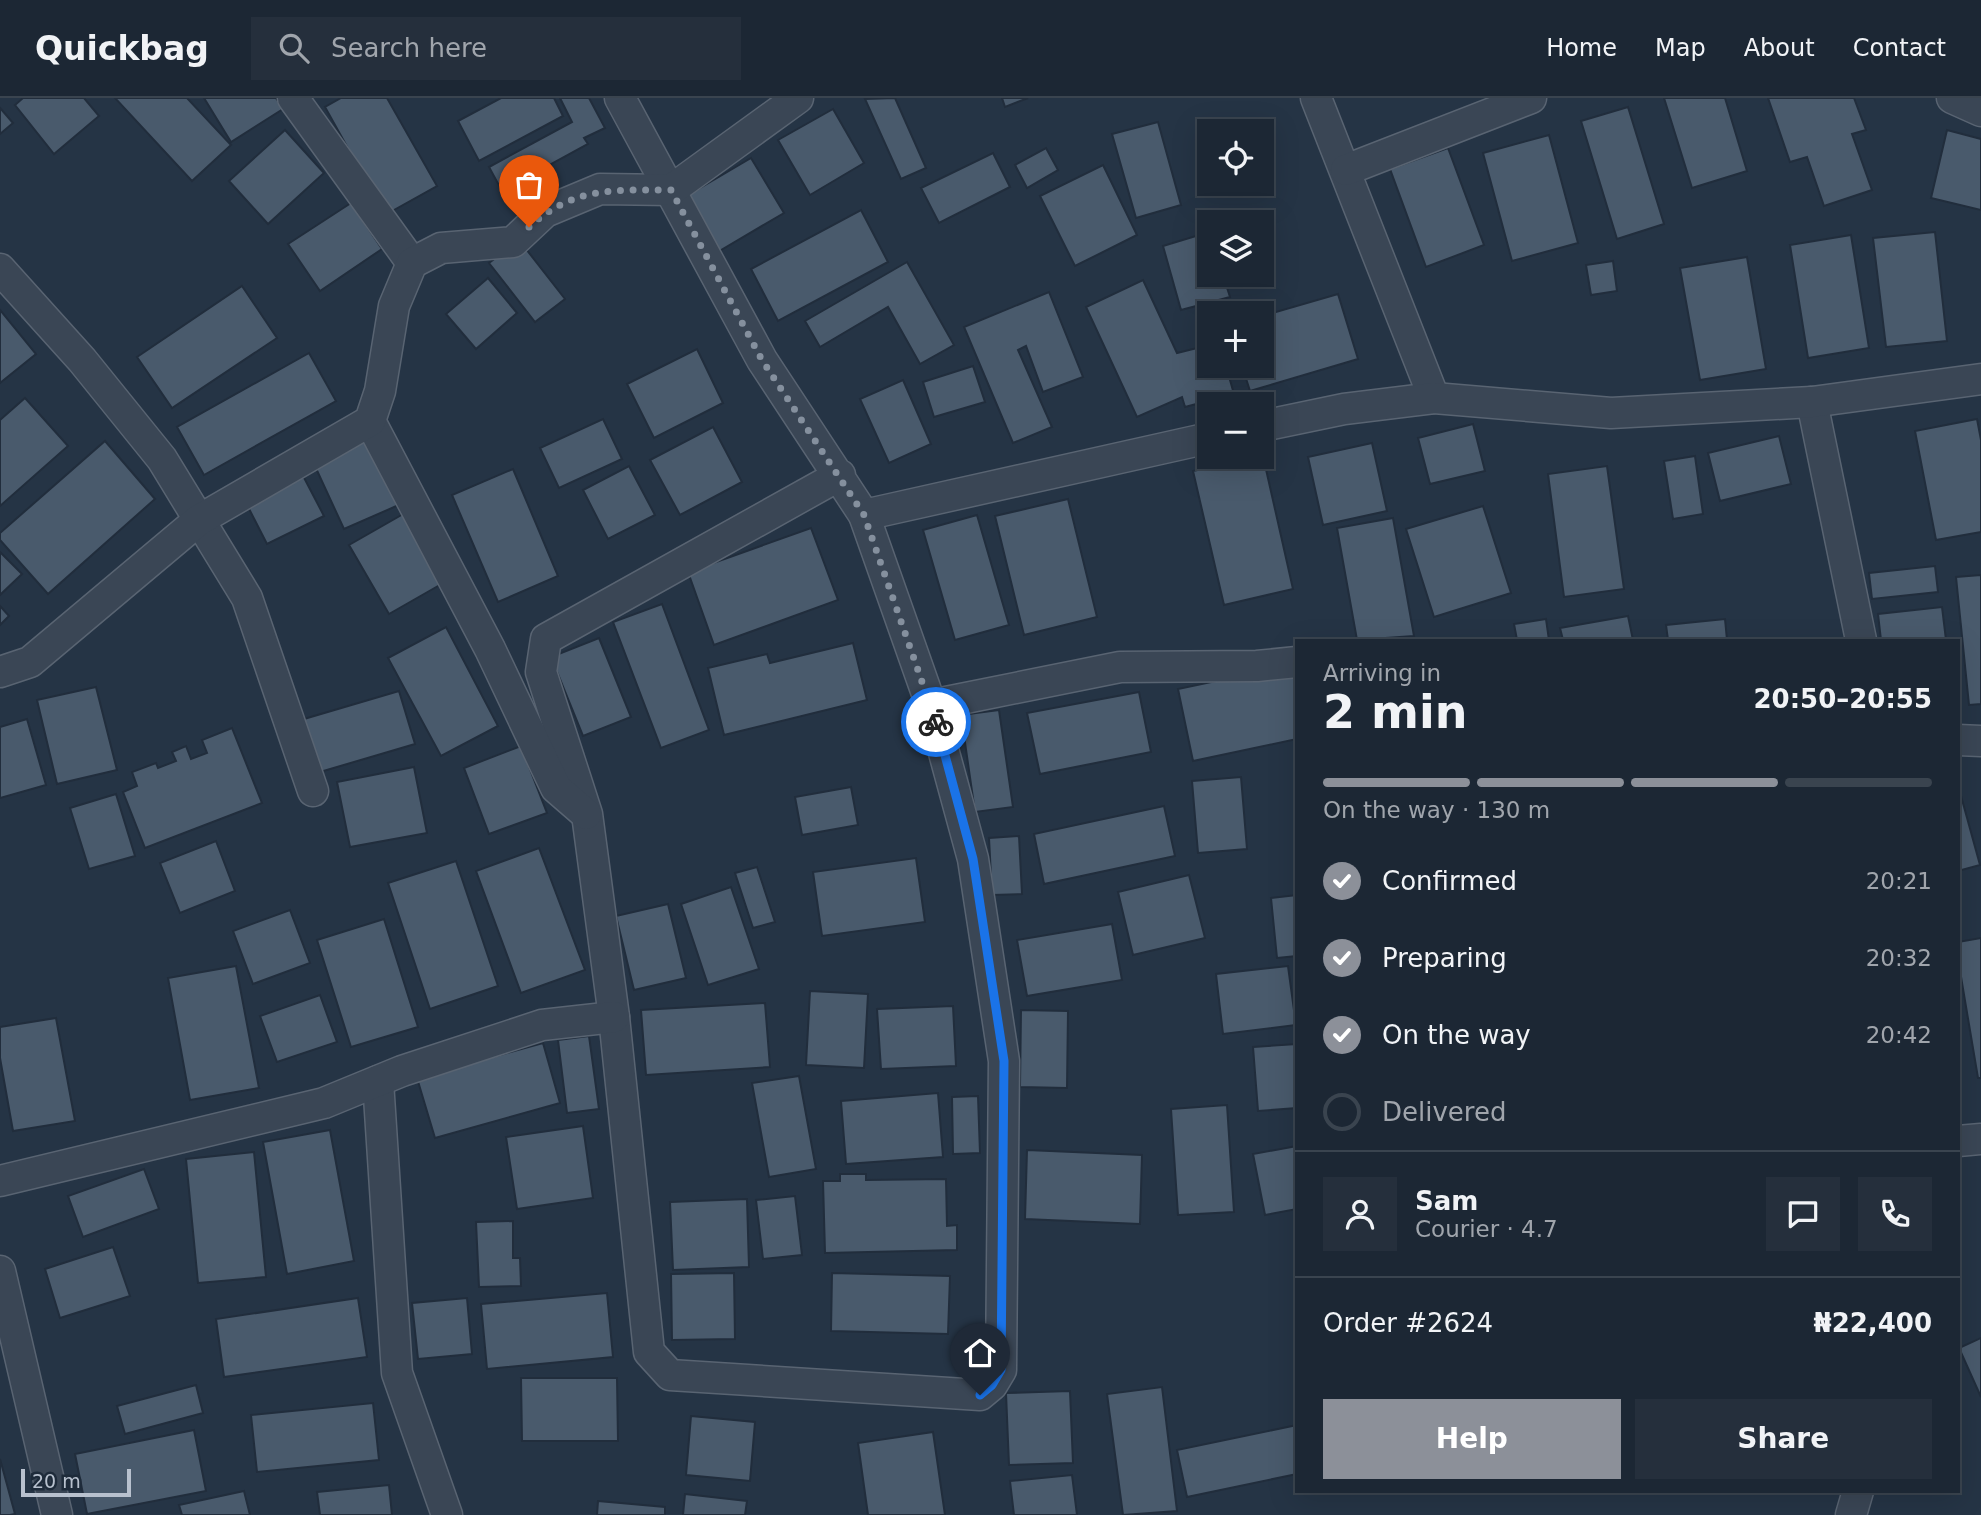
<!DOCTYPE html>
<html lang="en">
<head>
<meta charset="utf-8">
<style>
	body { margin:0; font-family:"DejaVu Sans",sans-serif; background:#252f3c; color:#f1f3f6; height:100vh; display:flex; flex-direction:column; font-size:26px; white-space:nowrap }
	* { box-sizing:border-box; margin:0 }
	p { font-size:23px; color:#a0a5ac }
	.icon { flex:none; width:38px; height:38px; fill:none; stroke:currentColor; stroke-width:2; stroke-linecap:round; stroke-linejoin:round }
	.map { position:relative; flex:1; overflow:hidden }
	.drawer { position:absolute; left:1295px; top:541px; width:665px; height:854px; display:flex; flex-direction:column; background:#1c2734; border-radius:0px; box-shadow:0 7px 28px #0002,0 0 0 2px #3a444f }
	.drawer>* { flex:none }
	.controls { position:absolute; left:1197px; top:21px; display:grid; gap:14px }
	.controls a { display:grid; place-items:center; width:77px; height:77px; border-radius:0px; background:#1c2734; box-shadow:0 7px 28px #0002,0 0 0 2px #3a444f; font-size:35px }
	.scale { position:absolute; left:21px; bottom:18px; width:110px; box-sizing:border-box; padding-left:7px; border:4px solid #b8c1ce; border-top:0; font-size:19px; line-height:24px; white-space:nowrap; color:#b8c1ce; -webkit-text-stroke:5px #1e2b3a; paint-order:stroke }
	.pin { position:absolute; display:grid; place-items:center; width:60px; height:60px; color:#fff; margin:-72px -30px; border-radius:50% 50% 50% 0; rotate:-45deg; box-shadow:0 0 7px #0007 }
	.pin .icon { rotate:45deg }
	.courier { position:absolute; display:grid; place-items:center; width:70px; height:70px; margin:-35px; border:5px solid #1a73e8; border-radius:50%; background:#fff; color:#222; box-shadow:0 2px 9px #0007 }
	.overview em { font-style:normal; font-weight:700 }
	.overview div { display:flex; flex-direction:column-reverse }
	.overview { display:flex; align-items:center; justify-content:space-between; height:119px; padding:0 28px }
	h1 { font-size:46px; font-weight:700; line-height:52px }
	.bar { display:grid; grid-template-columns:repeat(4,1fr); gap:10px 7px; align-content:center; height:84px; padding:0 28px }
	.bar i { height:9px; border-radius:5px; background:#3a444f }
	.bar .on { background:#8c9099 }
	.bar p { grid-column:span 4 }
	.line { display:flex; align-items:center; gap:18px; padding:0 28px; border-top:2px solid #3a444f }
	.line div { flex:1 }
	.round { display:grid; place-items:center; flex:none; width:74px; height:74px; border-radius:0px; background:#252f3c }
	ol { padding:0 28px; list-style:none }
	li { display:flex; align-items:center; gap:21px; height:77px }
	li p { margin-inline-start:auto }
	li .icon { padding:7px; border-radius:50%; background:#8c9099; color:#fff; stroke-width:4 }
	li:last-child { color:#a0a5ac }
	li i { width:38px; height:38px; border:4px solid #3a444f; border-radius:50% }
	.button { display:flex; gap:14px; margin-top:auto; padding:14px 28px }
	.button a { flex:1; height:80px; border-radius:0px; background:#8c9099; color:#fff; font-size:28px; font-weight:700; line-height:80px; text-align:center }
	.button a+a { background:#252f3c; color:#f1f3f6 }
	header { display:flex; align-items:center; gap:42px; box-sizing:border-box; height:98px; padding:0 35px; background:#1c2734; border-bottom:2px solid #3a444f }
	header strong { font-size:33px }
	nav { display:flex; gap:38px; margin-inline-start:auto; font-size:24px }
	.search { width:490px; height:63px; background:#252f3c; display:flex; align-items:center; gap:18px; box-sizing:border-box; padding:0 24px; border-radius:0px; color:#a0a5ac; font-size:26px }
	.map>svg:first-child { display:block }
	.building { fill:#495a6c; stroke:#212d3c; stroke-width:2 }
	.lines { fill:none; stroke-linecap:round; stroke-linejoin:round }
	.minor-casing { stroke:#596472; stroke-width:33 }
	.minor { stroke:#3a4655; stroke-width:30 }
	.done { stroke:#85909e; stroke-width:7; stroke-dasharray:0 12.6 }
	.route { stroke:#1a73e8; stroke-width:9 }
</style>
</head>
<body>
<header>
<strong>Quickbag</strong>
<div class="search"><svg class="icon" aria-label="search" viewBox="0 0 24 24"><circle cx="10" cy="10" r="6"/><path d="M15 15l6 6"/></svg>Search here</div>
<nav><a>Home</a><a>Map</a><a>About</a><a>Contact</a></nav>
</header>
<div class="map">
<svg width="1981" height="1417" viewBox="0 0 1981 1417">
	<rect width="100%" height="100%" fill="#253445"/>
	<g class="building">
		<polygon points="23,0 84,0 99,18 54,56 15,7"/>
		<polygon points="115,0 187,0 231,47 192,83"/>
		<polygon points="204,0 276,0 283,11 231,44"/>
		<polygon points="341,0 387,0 437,88 385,117 325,9"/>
		<polygon points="501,0 554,0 563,18 479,63 458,23"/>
		<polygon points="560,0 589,0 605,30 584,40 588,46 502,93 489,69 572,24"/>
		<polygon points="895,0 926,70 901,81 865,1"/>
		<polygon points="1002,0 1028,0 1005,9"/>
		<polygon points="1664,0 1725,0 1747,73 1692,90"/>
		<polygon points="1768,0 1854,0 1866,32 1852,36 1872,92 1824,108 1807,59 1790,64"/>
		<polygon points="1628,9 1664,126 1617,141 1581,23"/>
		<polygon points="0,10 13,25 0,36"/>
		<polygon points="833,11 864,65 810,97 778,42"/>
		<polygon points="1158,24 1181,107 1136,120 1112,36"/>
		<polygon points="285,32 324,75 268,126 229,83"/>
		<polygon points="1947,32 1981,41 1981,112 1931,100"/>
		<polygon points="1549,37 1578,145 1512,163 1483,55"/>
		<polygon points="1046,50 1058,72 1027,90 1015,67"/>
		<polygon points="1448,50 1484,147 1426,169 1390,71"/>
		<polygon points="993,55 1010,89 939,125 921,90"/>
		<polygon points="751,60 784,115 716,155 683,100"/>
		<polygon points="1103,67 1137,137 1075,168 1040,98"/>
		<polygon points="351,105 382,151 320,193 288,146"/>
		<polygon points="861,112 888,164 778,223 751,171"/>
		<polygon points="1209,134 1209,177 1223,177 1230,199 1181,212 1163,148"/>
		<polygon points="1935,134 1947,243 1886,249 1873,140"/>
		<polygon points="1851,137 1869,250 1808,260 1790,147"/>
		<polygon points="519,142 565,201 535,224 489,165"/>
		<polygon points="1747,159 1766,271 1700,282 1680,170"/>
		<polygon points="1613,163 1617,193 1591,197 1586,167"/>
		<polygon points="907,164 954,247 920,266 888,209 820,249 805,223"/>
		<polygon points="488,180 517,215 476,251 446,216"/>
		<polygon points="1143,182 1177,255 1209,247 1209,268 1226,268 1234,296 1185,309 1182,299 1137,319 1086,209"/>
		<polygon points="242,188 277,240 172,310 137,259"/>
		<polygon points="1049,194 1083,279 1043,294 1026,248 1018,252 1052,329 1013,345 964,229"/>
		<polygon points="1338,196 1358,261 1250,293 1242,268 1262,268 1262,218"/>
		<polygon points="0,212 36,256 0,285"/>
		<polygon points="697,251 723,305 654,340 627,286"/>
		<polygon points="309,255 336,303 204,377 177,329"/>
		<polygon points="973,268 985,304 934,319 923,284"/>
		<polygon points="903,282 931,346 889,365 860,301"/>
		<polygon points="25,300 68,348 0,408 0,322"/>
		<polygon points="603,321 622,361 559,390 540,350"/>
		<polygon points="1977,321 1981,342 1981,434 1936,442 1915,333"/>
		<polygon points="1473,326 1485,373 1430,386 1418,340"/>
		<polygon points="713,329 742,384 680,417 650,362"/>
		<polygon points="1779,338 1791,386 1720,403 1708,355"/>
		<polygon points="371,340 401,406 344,431 314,366"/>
		<polygon points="105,343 155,401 48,496 0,442 0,435"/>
		<polygon points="1372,345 1387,413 1323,427 1308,359"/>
		<polygon points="1263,358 1293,491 1224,507 1193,373"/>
		<polygon points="1695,358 1703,416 1673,421 1664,363"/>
		<polygon points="629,368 655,417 608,441 583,392"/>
		<polygon points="1607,368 1624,491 1564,499 1548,376"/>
		<polygon points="513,371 558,478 498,504 452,397"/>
		<polygon points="300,372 324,418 267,446 244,401"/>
		<polygon points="1068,401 1097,519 1024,537 995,418"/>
		<polygon points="1483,408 1511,495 1434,519 1406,431"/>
		<polygon points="405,415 445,484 389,516 349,447"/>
		<polygon points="977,417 1009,527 955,542 923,432"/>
		<polygon points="1393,420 1414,538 1357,542 1337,430"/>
		<polygon points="811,430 838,502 714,547 688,474"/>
		<polygon points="0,454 22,476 0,497"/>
		<polygon points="1935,468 1938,494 1872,501 1869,475"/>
		<polygon points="1981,477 1981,606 1969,607 1956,479"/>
		<polygon points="662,506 709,632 661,650 613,524"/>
		<polygon points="0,508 9,518 0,527"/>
		<polygon points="1942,509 1946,542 1881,542 1878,516"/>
		<polygon points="1628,518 1633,542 1563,542 1560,530"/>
		<polygon points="1546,521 1549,542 1517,542 1514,526"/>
		<polygon points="1725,521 1727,542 1668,542 1666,527"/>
		<polygon points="446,529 498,628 441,658 388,560"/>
		<polygon points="599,540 631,619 583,638 551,559"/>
		<polygon points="853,545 867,602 724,637 708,570 767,556 770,565"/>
		<polygon points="1297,566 1297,641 1193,663 1178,591"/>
		<polygon points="96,589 117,672 57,686 37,602"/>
		<polygon points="399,593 415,646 320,674 304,621"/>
		<polygon points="1139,594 1151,654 1040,676 1027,615"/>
		<polygon points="999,612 1013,709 975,714 961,617"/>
		<polygon points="27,621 46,687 0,700 0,629"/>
		<polygon points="232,630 262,705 145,750 123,694 137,688 132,674 156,665 158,670 176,663 172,654 186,648 191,661 207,655 202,642"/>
		<polygon points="521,648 547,715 489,736 464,670"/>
		<polygon points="414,669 427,735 350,749 337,684"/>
		<polygon points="1241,679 1247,751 1198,755 1192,683"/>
		<polygon points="1958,687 1980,767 1958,773"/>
		<polygon points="851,689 858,727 802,737 795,699"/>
		<polygon points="116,696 135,758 89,771 70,710"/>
		<polygon points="1164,708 1175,758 1044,786 1034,736"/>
		<polygon points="1019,738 1022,796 992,797 989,740"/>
		<polygon points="216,743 235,793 180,815 160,765"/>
		<polygon points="539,750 585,872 521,895 476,773"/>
		<polygon points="916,760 925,824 822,838 813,774"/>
		<polygon points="456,763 498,888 430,911 388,785"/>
		<polygon points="757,769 775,824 753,830 735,775"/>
		<polygon points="1189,777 1205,840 1133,857 1118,794"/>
		<polygon points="731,789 759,871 708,887 681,806"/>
		<polygon points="1297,797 1297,858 1277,860 1271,800"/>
		<polygon points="668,806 686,880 634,892 616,818"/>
		<polygon points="290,812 310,865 253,886 233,833"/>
		<polygon points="384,821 418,929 351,949 317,842"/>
		<polygon points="1112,826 1122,882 1027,898 1017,842"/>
		<polygon points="1981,840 1981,980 1978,980 1958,861 1958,844"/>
		<polygon points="236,868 259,990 190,1002 168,880"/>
		<polygon points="1288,868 1296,927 1223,936 1216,876"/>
		<polygon points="810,893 868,896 864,970 806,967"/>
		<polygon points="320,897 337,944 277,964 260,918"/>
		<polygon points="765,905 770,969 646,977 641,912"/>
		<polygon points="953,908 956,968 881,971 877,911"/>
		<polygon points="1021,912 1068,913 1067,990 1020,989"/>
		<polygon points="56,920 75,1023 13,1033 0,960 0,929"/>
		<polygon points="589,938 599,1011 567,1015 558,942"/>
		<polygon points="543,945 560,1005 435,1040 417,980"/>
		<polygon points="1297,946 1297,1010 1258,1013 1253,949"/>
		<polygon points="799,978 816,1071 769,1079 752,985"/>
		<polygon points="938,995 943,1059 846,1066 841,1003"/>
		<polygon points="978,998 980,1055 953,1056 952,999"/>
		<polygon points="1227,1007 1234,1114 1178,1117 1171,1011"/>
		<polygon points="583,1028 593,1100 517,1111 506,1039"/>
		<polygon points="330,1032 354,1163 287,1176 263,1044"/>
		<polygon points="1297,1048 1297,1111 1265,1117 1253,1056"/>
		<polygon points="1027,1052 1142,1057 1140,1126 1025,1121"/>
		<polygon points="254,1054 266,1179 198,1185 186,1061"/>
		<polygon points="144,1071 159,1111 83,1139 68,1098"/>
		<polygon points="840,1076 866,1076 866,1082 946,1081 947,1128 957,1127 957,1152 825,1155 823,1083 840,1083"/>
		<polygon points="795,1098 802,1157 763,1161 756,1102"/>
		<polygon points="747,1101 749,1169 673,1172 670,1104"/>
		<polygon points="513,1123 513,1160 520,1160 521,1188 479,1189 476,1124"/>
		<polygon points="113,1149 130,1198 60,1220 45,1171"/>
		<polygon points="734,1175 735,1241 672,1242 671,1176"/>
		<polygon points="832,1175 950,1178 948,1236 831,1233"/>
		<polygon points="607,1195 613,1259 487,1271 481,1206"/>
		<polygon points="358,1200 367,1259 224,1279 216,1221"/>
		<polygon points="467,1200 472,1256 418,1261 412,1205"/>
		<polygon points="1981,1240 1981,1299 1959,1250"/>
		<polygon points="521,1280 617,1280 618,1343 522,1343"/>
		<polygon points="196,1287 203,1315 125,1336 117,1308"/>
		<polygon points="1162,1289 1177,1413 1123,1417 1107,1296"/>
		<polygon points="1070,1293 1073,1365 1009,1367 1006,1295"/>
		<polygon points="373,1305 379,1362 257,1374 251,1317"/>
		<polygon points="691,1318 755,1324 750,1383 686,1377"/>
		<polygon points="1297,1327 1297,1376 1187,1399 1177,1352"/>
		<polygon points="194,1332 206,1393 87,1416 75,1356"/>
		<polygon points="933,1334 945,1417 868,1417 858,1345"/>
		<polygon points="0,1361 15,1416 10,1417 0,1417"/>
		<polygon points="1072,1377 1077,1417 1014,1417 1010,1383"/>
		<polygon points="389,1387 392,1417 320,1417 317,1394"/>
		<polygon points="244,1393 250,1417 182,1417 179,1407"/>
		<polygon points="685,1396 747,1403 745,1417 683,1417"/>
		<polygon points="598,1403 665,1409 665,1417 597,1417"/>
	</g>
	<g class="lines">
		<g class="minor-casing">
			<g id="minor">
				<polyline points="293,0 412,165"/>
				<polyline points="620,0 762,262 864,417 931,607 973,761 1004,963 1001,1272 992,1287 980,1297 670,1277 649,1254 614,919 587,716 541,574 546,541 840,377"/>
				<polyline points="1316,0 1434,300"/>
				<polyline points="1952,0 1981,13"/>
				<polyline points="1346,72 1531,0"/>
				<polyline points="0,171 82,262 162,361 247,500 313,693"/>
				<polyline points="1812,304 1861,542"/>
				<polyline points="370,323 490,551 556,690 586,716"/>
				<polyline points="1262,328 1344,311 1434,300 1611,315 1812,304 1981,281"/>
				<polyline points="864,417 1209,340"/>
				<polyline points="0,574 30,564 199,422 370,323 380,293 394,208 412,165 441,150 513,144 545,114 600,91 671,92 798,0"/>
				<polyline points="931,607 1120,569 1257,568 1297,564"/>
				<polyline points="1958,642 1981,643"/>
				<polyline points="378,983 397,1275 447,1417"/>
				<polyline points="1958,1043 1981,1041"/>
				<polyline points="0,1083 324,1005 402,973 542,927 614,919"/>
				<polyline points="0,1173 57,1417"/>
				<polyline points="1851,1417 1858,1393"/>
			</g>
		</g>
		<use href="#minor" class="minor"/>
	</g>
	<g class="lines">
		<path class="done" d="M529 129C574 88 615 92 671 92L762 262 864 417 936 624"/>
		<polyline class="route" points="936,624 973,761 1004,963 1001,1272 992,1287 980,1297"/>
	</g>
</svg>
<div class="controls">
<a><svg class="icon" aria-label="locate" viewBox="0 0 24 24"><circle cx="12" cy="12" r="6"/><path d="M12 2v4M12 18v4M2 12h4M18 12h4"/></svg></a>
<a><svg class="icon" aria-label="layers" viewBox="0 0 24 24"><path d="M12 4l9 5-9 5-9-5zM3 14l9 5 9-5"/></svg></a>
<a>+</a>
<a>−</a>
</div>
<div class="scale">20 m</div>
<div class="pin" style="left:529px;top:129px;background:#ea580c"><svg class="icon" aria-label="bag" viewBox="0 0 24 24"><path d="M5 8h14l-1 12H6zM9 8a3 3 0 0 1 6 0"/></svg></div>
<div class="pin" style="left:980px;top:1297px;background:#1f2937"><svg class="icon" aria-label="home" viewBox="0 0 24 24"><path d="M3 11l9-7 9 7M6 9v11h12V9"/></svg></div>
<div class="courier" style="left:936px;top:624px"><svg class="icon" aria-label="bike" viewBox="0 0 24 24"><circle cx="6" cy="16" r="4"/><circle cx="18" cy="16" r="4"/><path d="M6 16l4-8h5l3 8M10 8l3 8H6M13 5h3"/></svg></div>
<section class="drawer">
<div class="overview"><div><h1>2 min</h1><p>Arriving in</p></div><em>20:50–20:55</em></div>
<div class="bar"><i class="on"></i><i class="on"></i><i class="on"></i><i></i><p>On the way · 130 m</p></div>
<ol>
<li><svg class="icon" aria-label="check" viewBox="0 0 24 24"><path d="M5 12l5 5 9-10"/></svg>Confirmed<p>20:21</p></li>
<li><svg class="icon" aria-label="check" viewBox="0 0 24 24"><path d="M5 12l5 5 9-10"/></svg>Preparing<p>20:32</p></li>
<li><svg class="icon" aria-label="check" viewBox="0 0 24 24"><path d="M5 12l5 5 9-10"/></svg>On the way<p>20:42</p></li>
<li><i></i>Delivered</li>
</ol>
<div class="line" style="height:126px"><a class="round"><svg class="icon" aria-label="person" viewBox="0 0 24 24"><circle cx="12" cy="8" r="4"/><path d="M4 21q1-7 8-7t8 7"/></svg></a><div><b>Sam</b><p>Courier · 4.7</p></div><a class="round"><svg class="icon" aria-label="chat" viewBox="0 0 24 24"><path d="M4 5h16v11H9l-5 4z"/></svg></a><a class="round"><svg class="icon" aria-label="phone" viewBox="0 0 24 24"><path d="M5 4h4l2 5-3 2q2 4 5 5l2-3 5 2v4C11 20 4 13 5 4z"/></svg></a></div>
<div class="line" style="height:91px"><div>Order #2624</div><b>₦22,400</b></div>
<div class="button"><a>Help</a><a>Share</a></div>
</section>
</div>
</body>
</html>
